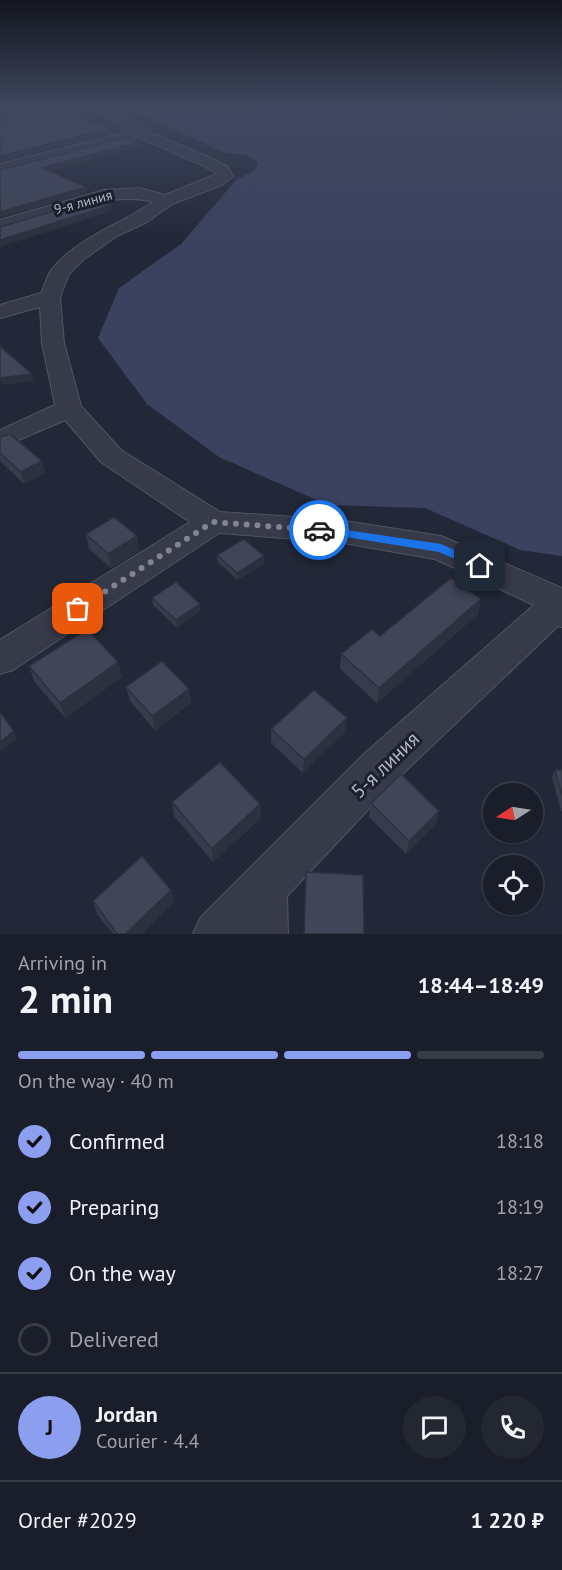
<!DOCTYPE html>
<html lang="en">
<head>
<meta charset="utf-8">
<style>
	body { margin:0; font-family:"PT Sans",sans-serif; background:#232732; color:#f1f3f6; height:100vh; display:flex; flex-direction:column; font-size:22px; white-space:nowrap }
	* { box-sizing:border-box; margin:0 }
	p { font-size:20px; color:#9fa2a8 }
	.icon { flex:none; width:33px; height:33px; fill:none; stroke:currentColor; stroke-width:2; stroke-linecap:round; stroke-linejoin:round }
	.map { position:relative; height:934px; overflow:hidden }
	.panel { display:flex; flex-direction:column; background:#1a1e2a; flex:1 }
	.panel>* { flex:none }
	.needle { width:39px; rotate:258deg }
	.tools { position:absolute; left:483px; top:783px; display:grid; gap:12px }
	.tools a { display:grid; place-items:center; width:60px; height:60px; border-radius:50%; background:#1a1e2a; box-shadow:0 2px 4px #0004,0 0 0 2px #383c47; font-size:30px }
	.pin { position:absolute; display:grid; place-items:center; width:51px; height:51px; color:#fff; margin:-26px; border-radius:12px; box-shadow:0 3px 9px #0006 }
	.courier { position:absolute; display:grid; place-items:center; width:60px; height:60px; margin:-30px; border:4px solid #1a73e8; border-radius:50%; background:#fff; color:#222; box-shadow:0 2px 8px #0007 }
	.headline em { font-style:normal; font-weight:800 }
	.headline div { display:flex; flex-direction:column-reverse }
	.headline { display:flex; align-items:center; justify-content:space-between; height:102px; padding:0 18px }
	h1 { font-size:39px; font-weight:800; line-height:45px }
	.bar { display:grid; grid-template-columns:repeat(4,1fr); gap:9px 6px; align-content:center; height:72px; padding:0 18px }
	.bar i { height:8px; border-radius:4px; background:#383c47 }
	.bar .current { background:#8c9eef }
	.bar p { grid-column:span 4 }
	.line { display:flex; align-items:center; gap:15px; padding:0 18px; border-top:2px solid #383c47 }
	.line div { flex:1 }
	.round { display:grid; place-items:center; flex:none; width:63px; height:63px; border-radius:32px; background:#232732 }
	ol { padding:0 18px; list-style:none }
	li { display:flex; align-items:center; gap:18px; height:66px }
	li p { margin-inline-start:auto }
	li .icon { padding:6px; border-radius:50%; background:#8c9eef; color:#111; stroke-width:4 }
	li:last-child { color:#9fa2a8 }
	li i { width:33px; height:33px; border:3px solid #383c47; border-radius:50% }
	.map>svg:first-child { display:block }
	.water { fill:#3a4260 }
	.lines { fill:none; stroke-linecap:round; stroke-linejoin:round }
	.street-casing { stroke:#525563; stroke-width:2 }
	.street { fill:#373a49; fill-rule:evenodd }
	.wall { fill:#373b4c }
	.shaded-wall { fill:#2d303e }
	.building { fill:#404558; stroke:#2d303e; stroke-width:1.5 }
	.route { fill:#1a73e8 }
	.done { stroke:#808494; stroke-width:6; stroke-dasharray:0 10.8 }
	.labels { text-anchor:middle; stroke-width:6; stroke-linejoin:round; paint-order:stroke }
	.far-street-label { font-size:14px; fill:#b2b5c5; stroke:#1c202d }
	.near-street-label { font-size:20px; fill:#b2b5c5; stroke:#1c202d }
</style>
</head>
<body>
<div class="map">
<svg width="562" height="934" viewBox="0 0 562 934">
	<rect width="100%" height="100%" fill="#232838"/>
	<path class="water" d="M127 108H451V115C462 119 470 114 481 114 491 113 500 116 510 111L562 108V556L520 550 425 508 328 505 219 457 147 404 98 338 119 288 181 244 236 180 255 170 258 162 248 156 223 152Z"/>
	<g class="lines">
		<g class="street-casing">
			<g id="street">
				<polygon points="56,108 80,108 78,111 0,129 0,121"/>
				<path d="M95 108H109L149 132 213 159 228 167 233 176 222 185 172 204 147 222 117 236 84 259 69 274 60 297 64 343 81 406 121 450 220 512 338 520 441 536 562 588V627L558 626 395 781 287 896 288 934H193L201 917 365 753 534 605 435 559 338 542 219 533 13 670 0 674V640L190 522 101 462 65 420 0 448V430L55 405 42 343 40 307 0 318V305L41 293C45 285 47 275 53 268 80 236 120 225 153 202 105 189 47 220 0 231V220L104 190 140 188 165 195 217 174 202 165 138 137 0 174V164L127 132Z"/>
			</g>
		</g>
		<use href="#street" class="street"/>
	</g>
	<g class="wall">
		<polygon points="0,437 45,473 24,484 0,461"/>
		<polygon points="86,534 137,536 139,551 111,568 89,549"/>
		<polygon points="217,555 264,564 237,580 218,562"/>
		<polygon points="152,598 200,604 200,611 177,628 153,605"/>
		<polygon points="481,599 478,614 377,703 340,669 341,654 380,636"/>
		<polygon points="118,662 122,677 65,718 34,681 29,666"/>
		<polygon points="126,687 189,689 191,703 155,730 130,701"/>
		<polygon points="271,729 345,732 303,773 271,743"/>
		<polygon points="555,770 562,770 562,811 561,811 552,777"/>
		<polygon points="172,802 261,818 213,862 174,816"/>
		<polygon points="371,803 439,811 436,824 406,854 369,817"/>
		<polygon points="171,890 174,902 142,934 113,934 97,914 93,901"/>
	</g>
	<g class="shaded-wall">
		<polygon points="24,108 45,108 0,119 0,114"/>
		<polygon points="109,129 110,134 0,162 0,156"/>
		<polygon points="139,142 139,147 43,173 42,168"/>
		<polygon points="86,187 87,193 0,218 0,212"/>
		<polygon points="111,205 111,211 0,247 0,240"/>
		<polygon points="32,374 34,381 1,385 0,378"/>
		<polygon points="42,461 45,473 24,484 21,472"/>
		<polygon points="137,536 139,551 111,568 108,554"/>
		<polygon points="264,556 264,564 237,580 237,573"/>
		<polygon points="481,599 478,614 377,703 379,688"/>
		<polygon points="200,604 200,611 177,628 176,620"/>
		<polygon points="118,662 122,677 65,718 60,703"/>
		<polygon points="189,689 191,703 155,730 152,716"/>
		<polygon points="347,718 345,732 303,773 304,759"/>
		<polygon points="14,731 17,739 0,751 0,742"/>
		<polygon points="260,804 261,818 213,862 212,849"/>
		<polygon points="439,811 436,824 406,854 409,841"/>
		<polygon points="171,890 174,902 142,934 125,934"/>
	</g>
	<g class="building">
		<polygon points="0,108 24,108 0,114"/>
		<polygon points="67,111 109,129 0,156 0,125"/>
		<polygon points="127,137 139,142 42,168 86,187 0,212 0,170"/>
		<polygon points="95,199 111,205 0,240 0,227"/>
		<polygon points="0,346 32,374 0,378"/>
		<polygon points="10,434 42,461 21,472 0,453 0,437"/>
		<polygon points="114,517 137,536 108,554 86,534"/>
		<polygon points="244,539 264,556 237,573 217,555"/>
		<polygon points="451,578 481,599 379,688 341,654 372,629 380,636"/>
		<polygon points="176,582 200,604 176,620 152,598"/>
		<polygon points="87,629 118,662 60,703 29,666"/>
		<polygon points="162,661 189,689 152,716 126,687"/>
		<polygon points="314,690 347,718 304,759 271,729"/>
		<polygon points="0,712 14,731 0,742"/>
		<polygon points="220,762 260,804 212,849 172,802"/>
		<polygon points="555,770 562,770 562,795"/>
		<polygon points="401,774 439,811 409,841 371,803"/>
		<polygon points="142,856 171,890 125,934 117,934 93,901"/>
		<polygon points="306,872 363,875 364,934 304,934"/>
	</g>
	<linearGradient id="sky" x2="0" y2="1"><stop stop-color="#13161f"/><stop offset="0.45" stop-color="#3f485e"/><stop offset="1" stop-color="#3f485e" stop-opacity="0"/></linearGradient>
	<rect width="562" height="239" fill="url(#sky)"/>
	<polygon class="route" points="319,526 441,544 484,563 486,566 480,570 439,552 315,532 315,527"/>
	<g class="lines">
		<polyline class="done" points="78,609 213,522 319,530"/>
	</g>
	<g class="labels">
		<g class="far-street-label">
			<text transform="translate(83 202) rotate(-15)" y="5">9-я линия</text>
		</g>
		<g class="near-street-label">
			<text transform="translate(385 765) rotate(-44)" y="7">5-я линия</text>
		</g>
	</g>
</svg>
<div class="tools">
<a><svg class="needle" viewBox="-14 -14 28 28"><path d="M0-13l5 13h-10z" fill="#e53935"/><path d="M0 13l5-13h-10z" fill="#9fa2a8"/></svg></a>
<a><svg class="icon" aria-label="locate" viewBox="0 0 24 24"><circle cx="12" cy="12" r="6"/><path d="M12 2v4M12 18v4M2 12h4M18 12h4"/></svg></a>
</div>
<div class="pin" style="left:78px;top:609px;background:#ea580c"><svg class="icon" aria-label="bag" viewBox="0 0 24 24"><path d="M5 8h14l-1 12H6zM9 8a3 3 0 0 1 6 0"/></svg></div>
<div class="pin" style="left:480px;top:566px;background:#1f2937"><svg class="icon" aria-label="home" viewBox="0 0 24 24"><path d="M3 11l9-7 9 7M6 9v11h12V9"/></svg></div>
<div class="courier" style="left:319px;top:530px"><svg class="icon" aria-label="car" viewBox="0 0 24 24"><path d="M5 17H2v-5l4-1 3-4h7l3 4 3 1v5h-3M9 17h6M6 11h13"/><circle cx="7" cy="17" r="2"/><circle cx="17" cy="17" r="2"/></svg></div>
</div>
<section class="panel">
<div class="headline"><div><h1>2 min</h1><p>Arriving in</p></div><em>18:44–18:49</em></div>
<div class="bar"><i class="current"></i><i class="current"></i><i class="current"></i><i></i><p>On the way · 40 m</p></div>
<ol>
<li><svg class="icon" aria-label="check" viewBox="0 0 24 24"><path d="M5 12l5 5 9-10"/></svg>Confirmed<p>18:18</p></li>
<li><svg class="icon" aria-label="check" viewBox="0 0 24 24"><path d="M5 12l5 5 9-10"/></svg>Preparing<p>18:19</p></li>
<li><svg class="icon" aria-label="check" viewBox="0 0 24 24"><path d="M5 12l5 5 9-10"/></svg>On the way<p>18:27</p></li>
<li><i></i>Delivered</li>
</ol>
<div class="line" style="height:108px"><b class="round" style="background:#8c9eef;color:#111">J</b><div><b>Jordan</b><p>Courier · 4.4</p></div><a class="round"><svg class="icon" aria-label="chat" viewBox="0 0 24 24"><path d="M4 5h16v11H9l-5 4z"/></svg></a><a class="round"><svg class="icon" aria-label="phone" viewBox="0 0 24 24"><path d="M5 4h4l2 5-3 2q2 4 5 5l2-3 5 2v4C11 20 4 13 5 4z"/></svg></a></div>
<div class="line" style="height:78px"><div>Order #2029</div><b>1 220 ₽</b></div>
</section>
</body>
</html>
